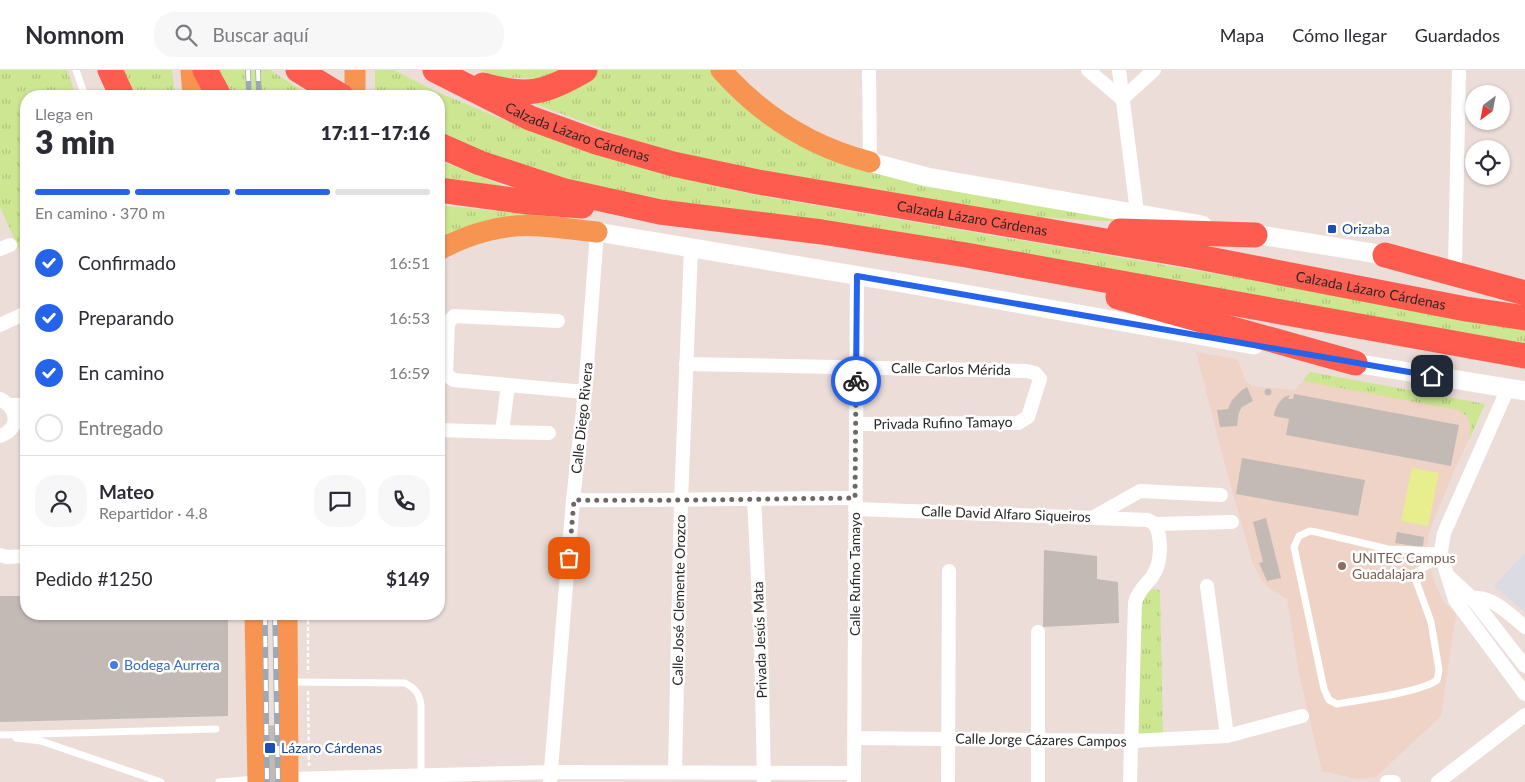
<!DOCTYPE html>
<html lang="es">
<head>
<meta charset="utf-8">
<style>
	body { margin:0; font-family:Lato,sans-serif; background:#f7f7f7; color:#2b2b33; height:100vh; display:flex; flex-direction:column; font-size:19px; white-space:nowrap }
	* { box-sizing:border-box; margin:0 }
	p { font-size:16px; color:#7c7c81 }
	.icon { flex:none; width:28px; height:28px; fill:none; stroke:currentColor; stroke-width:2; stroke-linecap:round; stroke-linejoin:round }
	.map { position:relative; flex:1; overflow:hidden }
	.panel { position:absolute; left:20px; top:20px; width:425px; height:530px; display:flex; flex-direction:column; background:#fff; border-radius:20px; box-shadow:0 1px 4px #0004 }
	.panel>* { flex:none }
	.needle { width:32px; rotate:212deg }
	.buttons { position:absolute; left:1465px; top:15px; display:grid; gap:10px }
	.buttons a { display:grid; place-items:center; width:45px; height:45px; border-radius:50%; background:#fff; box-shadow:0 1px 4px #0004; font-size:25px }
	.pin { position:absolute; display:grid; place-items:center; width:42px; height:42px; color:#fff; margin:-21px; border-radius:10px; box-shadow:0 2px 8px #0006 }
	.courier { position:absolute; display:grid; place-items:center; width:50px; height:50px; margin:-25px; border:4px solid #2563eb; border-radius:50%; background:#fff; color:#222; box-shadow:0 1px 6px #0007 }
	.headline em { font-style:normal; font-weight:800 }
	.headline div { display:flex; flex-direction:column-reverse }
	.headline { display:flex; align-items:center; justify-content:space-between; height:85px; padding:0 15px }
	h1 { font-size:32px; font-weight:800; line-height:38px }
	.bar { display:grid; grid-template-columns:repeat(4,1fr); gap:8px 5px; align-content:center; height:60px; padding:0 15px }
	.bar i { height:6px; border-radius:4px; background:#e1e1e2 }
	.bar .on { background:#2563eb }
	.bar p { grid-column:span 4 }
	.line { display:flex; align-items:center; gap:12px; padding:0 15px; border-top:1px solid #e1e1e2 }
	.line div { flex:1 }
	.round { display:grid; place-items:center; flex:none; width:52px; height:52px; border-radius:20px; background:#f7f7f7 }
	ol { padding:0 15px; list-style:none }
	li { display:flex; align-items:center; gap:15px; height:55px }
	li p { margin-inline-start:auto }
	li .icon { padding:5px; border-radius:50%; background:#2563eb; color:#fff; stroke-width:4 }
	li:last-child { color:#7c7c81 }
	li i { width:28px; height:28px; border:2px solid #e1e1e2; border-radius:50% }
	header { display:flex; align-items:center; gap:30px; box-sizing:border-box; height:70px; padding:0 25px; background:#fff; border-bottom:1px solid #e1e1e2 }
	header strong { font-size:24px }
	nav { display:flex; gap:28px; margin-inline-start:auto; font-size:18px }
	.search { width:350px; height:45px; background:#f7f7f7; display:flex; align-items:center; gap:12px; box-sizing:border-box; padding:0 18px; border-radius:20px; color:#7c7c81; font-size:19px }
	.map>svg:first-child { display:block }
	.industrial { fill:#dadbe3 }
	.education { fill:#efd3c7 }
	.grass { fill:url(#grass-tufts) }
	.pitch { fill:#e8ee8d }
	.building { fill:#c3b9b5 }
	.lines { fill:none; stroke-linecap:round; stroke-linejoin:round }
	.path { stroke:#fff; stroke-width:2.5; stroke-dasharray:4 2.5; stroke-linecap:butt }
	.lane { stroke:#fff; stroke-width:7 }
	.street { stroke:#fff; stroke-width:14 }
	.secondary { stroke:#fff; stroke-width:19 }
	.primary { stroke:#f79452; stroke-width:21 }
	.highway { stroke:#ff5c50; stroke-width:25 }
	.rail-casing { stroke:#9ca8b4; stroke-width:5.5 }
	.rail { stroke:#fff; stroke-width:4; stroke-dasharray:11; stroke-linecap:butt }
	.done { stroke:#6d6766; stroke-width:5; stroke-dasharray:0 9 }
	.route { stroke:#2563eb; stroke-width:6 }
	.transit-dot { fill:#1a4fb4; stroke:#fff; stroke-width:2 }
	.education-dot { fill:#8d6e63; stroke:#fff; stroke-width:2 }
	.shop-dot { fill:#3f7fe0; stroke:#fff; stroke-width:2 }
	.labels { text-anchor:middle; stroke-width:5; stroke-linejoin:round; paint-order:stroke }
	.street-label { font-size:14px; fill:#282828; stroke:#fff }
	.transit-label { font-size:14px; fill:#164399; stroke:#fff; text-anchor:start }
	.education-label { font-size:14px; fill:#785e54; stroke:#fff; text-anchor:start }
	.shop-label { font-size:14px; fill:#366cbe; stroke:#fff; text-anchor:start }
</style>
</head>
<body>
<header>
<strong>Nomnom</strong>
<div class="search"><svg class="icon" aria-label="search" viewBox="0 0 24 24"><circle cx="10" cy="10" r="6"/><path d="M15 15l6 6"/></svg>Buscar aquí</div>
<nav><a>Mapa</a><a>Cómo llegar</a><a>Guardados</a></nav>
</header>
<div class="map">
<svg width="1525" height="712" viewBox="0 0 1525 712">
	<defs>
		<pattern id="grass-tufts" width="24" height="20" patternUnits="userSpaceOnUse" patternTransform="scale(1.25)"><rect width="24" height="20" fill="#cde692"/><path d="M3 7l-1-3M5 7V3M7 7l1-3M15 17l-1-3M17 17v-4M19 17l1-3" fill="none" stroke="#b0c57e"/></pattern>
	</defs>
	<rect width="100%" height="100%" fill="#ecddd9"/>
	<polygon class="industrial" points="1525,483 1525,542 1494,516"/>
	<polygon class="education" points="1196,282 1236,289 1239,293 1246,311 1251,315 1261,317 1295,320 1310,302 1485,334 1455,399 1429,462 1427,476 1432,506 1443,531 1456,544 1441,646 1376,707 1358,709 1322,701 1299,604 1287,529 1272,520 1262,511 1253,494 1223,388"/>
	<g class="grass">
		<polygon points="0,0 67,0 76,26 26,26 26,194 0,137"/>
		<polygon points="117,0 172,0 175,26 127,26"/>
		<polygon points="216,0 270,0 311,26 228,26"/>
		<polygon points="375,0 394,0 435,21 512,53 603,86 680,108 751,124 1525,257 1525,275 596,119 504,91 439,63 439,26 375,26"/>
		<polygon points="480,0 570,0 542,9 497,7"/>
		<polygon points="598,0 710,0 713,4 840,92 896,109 1124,148 1123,152 1035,147 748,100 640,73 530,32 588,8"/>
		<polygon points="439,90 512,119 439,110"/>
		<polygon points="439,135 538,145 460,161 439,173"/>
		<path d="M1310 302 1485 334 1469 370C1471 357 1472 347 1458 340L1303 311Z"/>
		<polygon points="1148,519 1160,520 1163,664 1139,666 1139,534"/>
	</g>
	<polygon class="pitch" points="1412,398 1439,403 1428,456 1401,451"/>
	<g class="building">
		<polygon points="1247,317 1253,331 1242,337 1239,342 1237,356 1220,357 1217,340 1228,339 1232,330 1242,320"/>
		<circle cx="1268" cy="322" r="3.5"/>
		<polygon points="1294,324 1459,355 1451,396 1286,365 1289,349 1274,346 1274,343 1278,334 1284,327 1290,325 1288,329 1293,329"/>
		<polygon points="1242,388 1365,410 1358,446 1236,424"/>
		<polygon points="1266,448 1281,508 1267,511 1259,493 1263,492 1253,452"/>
		<polygon points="1397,462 1424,467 1423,476 1421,477 1395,473"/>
		<polygon points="1044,480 1097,486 1097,509 1118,512 1119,553 1043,557"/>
		<circle cx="1423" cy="489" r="3.5"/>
		<polygon points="0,526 26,526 26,544 228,544 228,646 0,652"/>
		<polygon points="285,655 285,702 324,712 247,712 254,656"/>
	</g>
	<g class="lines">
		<g class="path">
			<polyline points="308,544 308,603"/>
			<polyline points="308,621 309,696"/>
		</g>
		<g class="lane">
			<polyline points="76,0 85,26"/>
			<path d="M1441 481 1388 479 1316 462 1310 461 1299 466 1294 477 1324 619 1329 630 1337 634C1359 630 1422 622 1437 610L1439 600 1431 552 1415 508 1418 501 1442 488"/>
			<path d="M290 612 405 613C416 619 419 623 421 635V705"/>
			<polyline points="0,665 216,659"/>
			<polyline points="16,668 41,671 161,712"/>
			<polyline points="219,712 256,709"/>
		</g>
		<g class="street">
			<polyline points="869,0 870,92"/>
			<polyline points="1088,0 1122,29 1154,0"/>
			<polyline points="1119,0 1137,142"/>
			<polyline points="0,179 10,175"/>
			<polyline points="1455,197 1459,0"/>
			<polyline points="558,251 454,246 448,253 446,305 454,310 585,322"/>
			<polyline points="0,255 26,243"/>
			<polyline points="686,294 1026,301 1035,303 1040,309 1028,347 1018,353 856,354"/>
			<polyline points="1508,318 1444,463 1441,481 1442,488 1455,530 1525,624"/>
			<path d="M0 329C17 338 22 358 0 366"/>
			<polyline points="10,335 26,335"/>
			<polyline points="439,360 502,362 508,315"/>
			<polyline points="502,362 549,363"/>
			<polyline points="754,428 761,570 764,712"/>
			<path d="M573 430C667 431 761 428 855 428"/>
			<polyline points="855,439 1148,450 1155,454 1232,452"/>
			<polyline points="1094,447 1140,421 1221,425"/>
			<polyline points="0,485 7,487 26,486"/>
			<polyline points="1448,506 1471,527 1525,596"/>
			<polyline points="1207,516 1227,666"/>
			<path d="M1466 528C1491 524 1507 542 1525 557"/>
			<polyline points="1038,562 1038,712"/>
			<polyline points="854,668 1131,671 1227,666 1302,646"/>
			<polyline points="675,702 681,431 691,178"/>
			<polyline points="288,709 551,702 854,703"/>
			<polyline points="854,711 857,206"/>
			<polyline points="550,712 573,430 585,322 597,162"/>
			<polyline points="948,712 949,501"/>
			<path d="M1130 712 1135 533C1137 522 1146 515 1152 507 1162 493 1162 468 1155 454"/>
			<polyline points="1387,712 1394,712"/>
			<polyline points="1438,712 1525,645"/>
		</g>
		<g class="secondary">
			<polyline points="870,92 927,107 1202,155"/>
			<polyline points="597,162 896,212 1254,275"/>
			<polyline points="1242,162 1397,187"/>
			<polyline points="1342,291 1525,321"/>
		</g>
		<g class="primary">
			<polyline points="191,0 193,26"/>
			<polyline points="355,0 355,26"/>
			<path d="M721 0C761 45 812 77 870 92"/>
			<path d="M439 180C468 164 505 153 539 156 558 157 578 160 597 162"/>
			<polyline points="255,544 258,712"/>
			<polyline points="287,544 288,712"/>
		</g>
		<g class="highway">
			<polyline points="110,0 122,26"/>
			<polyline points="205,0 219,26"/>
			<polyline points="298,0 341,26"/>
			<path id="s1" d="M435 0 530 48 596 72 673 94 758 112 1188 185 1466 239 1525 248"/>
			<path d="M483 15C527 28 546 23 585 0"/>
			<polyline points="439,75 480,93 565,121 660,142 822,162 966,185 1525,286"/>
			<polyline points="439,120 528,132 582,136"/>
			<polyline points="1120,161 1255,165"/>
			<polyline points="1385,185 1525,223"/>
			<polyline points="1118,227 1355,293"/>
		</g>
		<g class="rail-casing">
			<g id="rail">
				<polyline points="248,0 249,26"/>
				<polyline points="258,0 259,26"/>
				<polyline points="265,544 267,712"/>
				<polyline points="275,544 278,712"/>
			</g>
		</g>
		<use href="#rail" class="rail"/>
	</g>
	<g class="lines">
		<path class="done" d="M569 488 574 430C667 431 761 429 855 428L856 311"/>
		<polyline class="route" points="856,311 857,206 1432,306"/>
	</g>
	<g class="transit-dot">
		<rect x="1327" y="154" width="10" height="10" rx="2.5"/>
		<rect x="264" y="672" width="12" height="12" rx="2.5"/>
	</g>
	<circle class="education-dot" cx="1342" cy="496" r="5"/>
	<circle class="shop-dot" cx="114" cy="595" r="5"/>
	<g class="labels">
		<g class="street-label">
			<text dy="5" stroke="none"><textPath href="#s1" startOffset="156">Calzada Lázaro Cárdenas</textPath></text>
			<text dy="5" stroke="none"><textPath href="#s1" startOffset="561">Calzada Lázaro Cárdenas</textPath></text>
			<text dy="5" stroke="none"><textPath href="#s1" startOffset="966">Calzada Lázaro Cárdenas</textPath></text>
			<text transform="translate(951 299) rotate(1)" y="5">Calle Carlos Mérida</text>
			<text transform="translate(582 348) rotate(-84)" y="5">Calle Diego Rivera</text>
			<text transform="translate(943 353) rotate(-1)" y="5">Privada Rufino Tamayo</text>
			<text transform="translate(1006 444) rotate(2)" y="5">Calle David Alfaro Siqueiros</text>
			<text transform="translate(855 504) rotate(-90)" y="5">Calle Rufino Tamayo</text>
			<text transform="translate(679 530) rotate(-89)" y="5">Calle José Clemente Orozco</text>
			<text transform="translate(760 570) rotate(-92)" y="5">Privada Jesús Mata</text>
			<text transform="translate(1041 670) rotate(1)" y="5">Calle Jorge Cázares Campos</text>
		</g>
		<g class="transit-label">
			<text x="1342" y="164">Orizaba</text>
			<text x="281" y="683">Lázaro Cárdenas</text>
		</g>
		<g class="education-label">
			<text x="1352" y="493">UNITEC Campus<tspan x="1352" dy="16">Guadalajara</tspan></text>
		</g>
		<g class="shop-label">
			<text x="124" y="600">Bodega Aurrera</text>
		</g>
	</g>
</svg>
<div class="buttons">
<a><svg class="needle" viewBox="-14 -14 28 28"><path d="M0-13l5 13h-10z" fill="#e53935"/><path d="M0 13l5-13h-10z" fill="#7c7c81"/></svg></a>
<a><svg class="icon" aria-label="locate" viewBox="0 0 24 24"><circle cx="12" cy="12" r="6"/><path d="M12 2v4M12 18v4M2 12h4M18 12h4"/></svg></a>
</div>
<div class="pin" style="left:569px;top:488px;background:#ea580c"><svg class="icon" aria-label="bag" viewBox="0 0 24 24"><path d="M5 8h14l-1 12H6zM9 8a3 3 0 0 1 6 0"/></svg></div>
<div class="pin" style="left:1432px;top:306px;background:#1f2937"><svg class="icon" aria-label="home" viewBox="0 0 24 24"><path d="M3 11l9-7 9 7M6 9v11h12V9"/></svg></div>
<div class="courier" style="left:856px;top:311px"><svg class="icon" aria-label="bike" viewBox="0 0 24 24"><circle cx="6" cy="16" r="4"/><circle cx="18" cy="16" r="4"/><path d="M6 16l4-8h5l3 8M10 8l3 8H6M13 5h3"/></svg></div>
<section class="panel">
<div class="headline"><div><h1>3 min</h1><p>Llega en</p></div><em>17:11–17:16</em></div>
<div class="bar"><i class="on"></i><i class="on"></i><i class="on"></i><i></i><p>En camino · 370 m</p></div>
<ol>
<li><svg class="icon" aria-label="check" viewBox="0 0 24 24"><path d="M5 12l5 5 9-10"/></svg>Confirmado<p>16:51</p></li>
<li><svg class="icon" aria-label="check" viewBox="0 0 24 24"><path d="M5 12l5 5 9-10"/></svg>Preparando<p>16:53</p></li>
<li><svg class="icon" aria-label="check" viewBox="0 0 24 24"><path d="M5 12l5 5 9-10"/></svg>En camino<p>16:59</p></li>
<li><i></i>Entregado</li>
</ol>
<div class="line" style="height:90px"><a class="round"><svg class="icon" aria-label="person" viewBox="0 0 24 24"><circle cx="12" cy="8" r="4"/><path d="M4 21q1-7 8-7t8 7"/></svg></a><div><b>Mateo</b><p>Repartidor · 4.8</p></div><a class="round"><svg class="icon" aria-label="chat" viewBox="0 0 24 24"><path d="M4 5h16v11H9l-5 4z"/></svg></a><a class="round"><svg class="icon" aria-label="phone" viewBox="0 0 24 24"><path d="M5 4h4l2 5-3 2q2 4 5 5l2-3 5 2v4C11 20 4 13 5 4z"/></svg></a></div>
<div class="line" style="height:65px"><div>Pedido #1250</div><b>$149</b></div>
</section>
</div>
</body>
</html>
